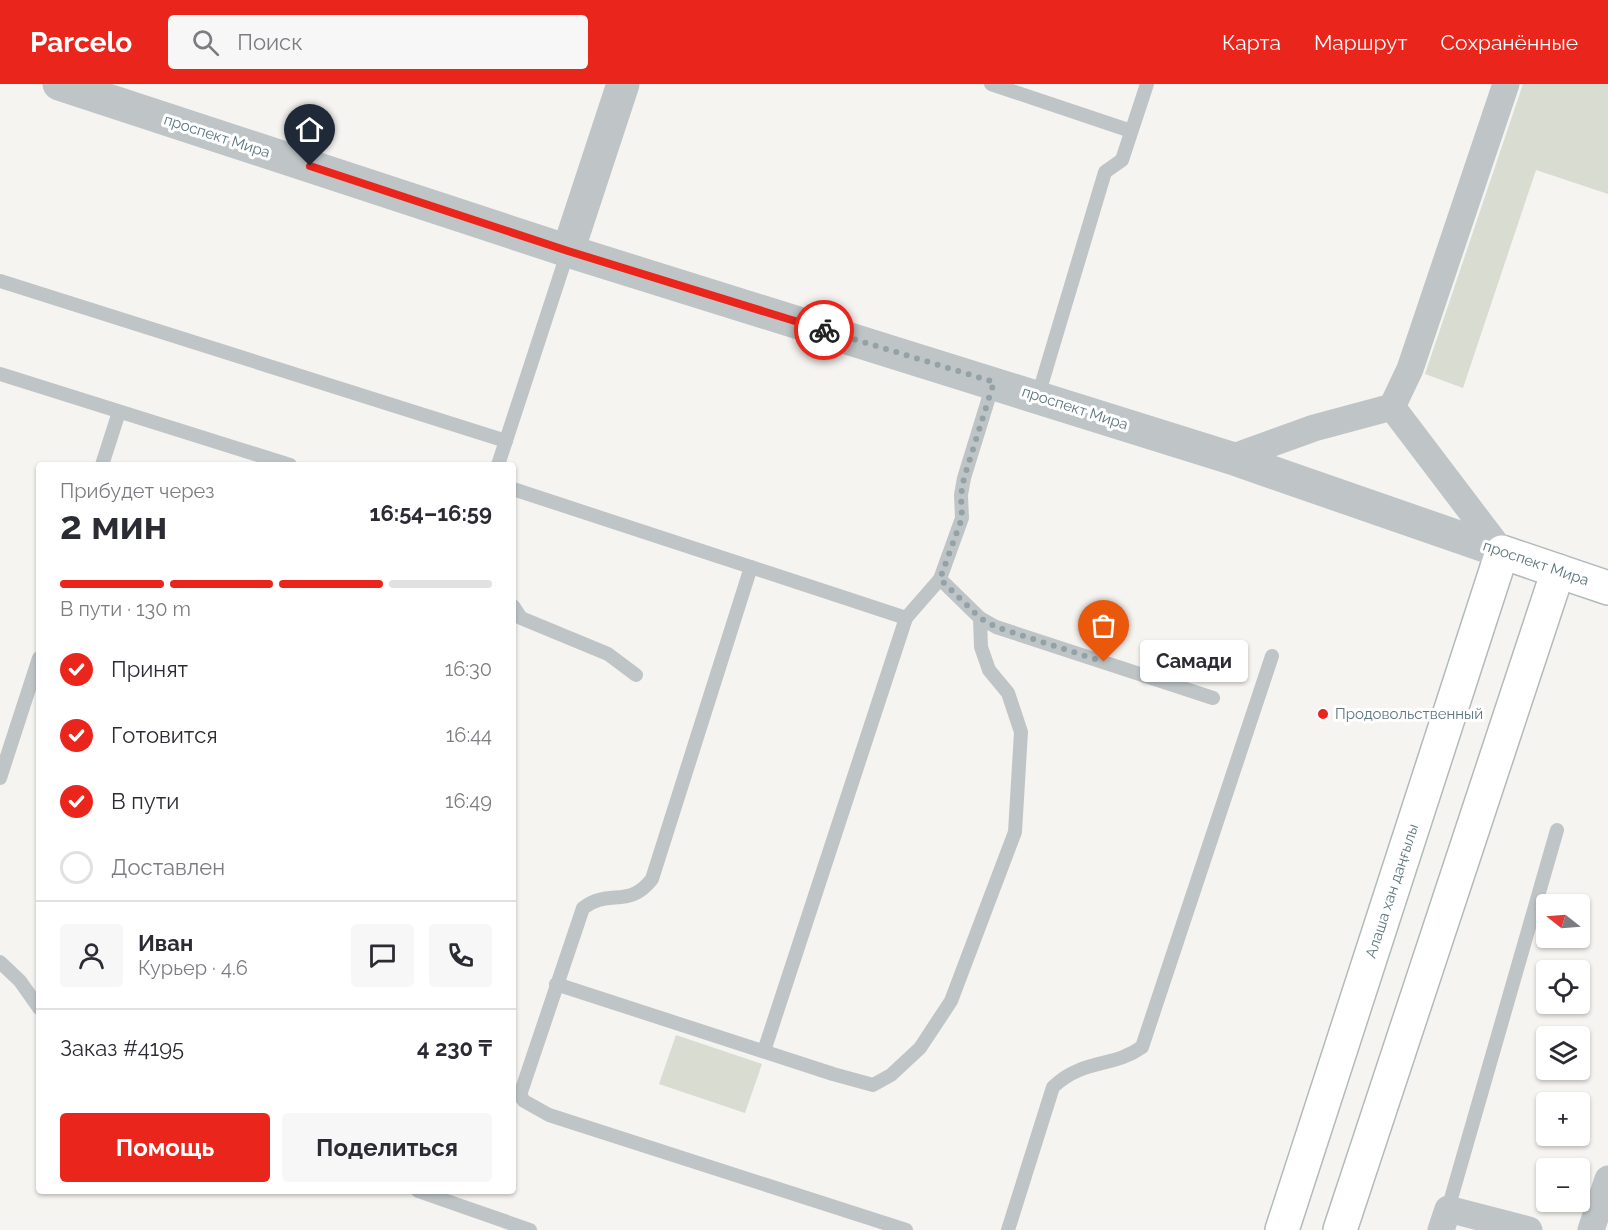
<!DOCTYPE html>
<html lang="ru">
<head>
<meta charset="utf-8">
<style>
	body { margin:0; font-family:Raleway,sans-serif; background:#f7f7f7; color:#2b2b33; height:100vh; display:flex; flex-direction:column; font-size:22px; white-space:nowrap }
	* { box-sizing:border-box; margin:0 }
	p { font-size:20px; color:#7c7c81 }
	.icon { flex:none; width:33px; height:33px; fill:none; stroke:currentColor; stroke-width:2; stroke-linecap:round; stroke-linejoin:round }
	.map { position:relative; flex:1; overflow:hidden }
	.details { position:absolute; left:36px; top:378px; width:480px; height:732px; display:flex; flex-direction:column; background:#fff; border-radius:6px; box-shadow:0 2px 4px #0004 }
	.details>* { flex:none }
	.needle { width:39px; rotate:287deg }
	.tools { position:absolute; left:1536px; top:810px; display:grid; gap:12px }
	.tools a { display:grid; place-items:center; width:54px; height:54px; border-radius:6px; background:#fff; box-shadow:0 2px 4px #0004; font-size:30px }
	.pin { position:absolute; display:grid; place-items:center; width:51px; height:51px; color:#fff; margin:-62px -26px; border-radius:50% 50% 50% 0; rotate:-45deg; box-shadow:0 0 6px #0007 }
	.pin .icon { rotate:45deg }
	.courier { position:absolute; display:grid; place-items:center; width:60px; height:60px; margin:-30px; border:4px solid #ea251c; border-radius:50%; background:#fff; color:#222; box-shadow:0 2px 8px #0007 }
	.bubble { position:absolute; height:42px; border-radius:6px; background:#fff; box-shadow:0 2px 4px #0004; font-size:20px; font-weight:700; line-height:42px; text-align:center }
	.headline em { font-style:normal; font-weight:700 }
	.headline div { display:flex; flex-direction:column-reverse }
	.headline { display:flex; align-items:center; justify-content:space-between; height:102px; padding:0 24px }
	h1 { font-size:39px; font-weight:700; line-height:45px }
	.bar { display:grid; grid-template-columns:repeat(4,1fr); gap:9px 6px; align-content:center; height:72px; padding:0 24px }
	.bar i { height:8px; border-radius:4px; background:#e1e1e2 }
	.bar .selected { background:#ea251c }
	.bar p { grid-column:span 4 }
	.line { display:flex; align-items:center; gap:15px; padding:0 24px; border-top:2px solid #e1e1e2 }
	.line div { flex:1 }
	.round { display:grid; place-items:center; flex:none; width:63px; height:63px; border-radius:6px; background:#f7f7f7 }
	ol { padding:0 24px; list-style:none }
	li { display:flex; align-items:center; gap:18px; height:66px }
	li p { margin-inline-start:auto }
	li .icon { padding:6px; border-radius:50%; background:#ea251c; color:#fff; stroke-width:4 }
	li:last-child { color:#7c7c81 }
	li i { width:33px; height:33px; border:3px solid #e1e1e2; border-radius:50% }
	.action { display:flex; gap:12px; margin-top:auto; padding:12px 24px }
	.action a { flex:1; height:69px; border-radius:6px; background:#ea251c; color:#fff; font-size:24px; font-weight:700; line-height:69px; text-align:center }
	.action a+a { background:#f7f7f7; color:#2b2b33 }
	header { display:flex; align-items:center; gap:36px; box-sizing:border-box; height:84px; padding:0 30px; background:#ea251c; color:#fff }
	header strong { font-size:28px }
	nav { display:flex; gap:33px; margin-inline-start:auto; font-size:21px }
	.search { width:420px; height:54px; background:#f7f7f7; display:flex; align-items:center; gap:15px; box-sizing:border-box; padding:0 21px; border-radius:6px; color:#7c7c81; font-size:22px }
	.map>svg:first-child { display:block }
	.green { fill:#d8dcd1 }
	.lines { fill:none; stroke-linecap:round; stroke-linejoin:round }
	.secondary-casing { stroke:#b2babc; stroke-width:36 }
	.service { stroke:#bfc5c7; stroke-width:14 }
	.minor { stroke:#bfc5c7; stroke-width:27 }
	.tertiary { stroke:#bfc5c7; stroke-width:33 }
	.secondary { stroke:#fff; stroke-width:33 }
	.done { stroke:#93a2a6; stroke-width:6; stroke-dasharray:0 10.8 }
	.route { stroke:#ea251c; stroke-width:8 }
	.poi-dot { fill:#ea251c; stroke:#fff; stroke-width:2 }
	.labels { text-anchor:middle; stroke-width:6; stroke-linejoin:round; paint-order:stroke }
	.street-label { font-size:15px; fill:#5e767d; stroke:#fff }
	.poi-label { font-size:15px; fill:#5e767d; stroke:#fff; text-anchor:start }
</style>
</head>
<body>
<header>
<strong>Parcelo</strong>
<div class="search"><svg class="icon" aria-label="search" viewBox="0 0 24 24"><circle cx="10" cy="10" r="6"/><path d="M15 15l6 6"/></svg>Поиск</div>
<nav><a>Карта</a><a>Маршрут</a><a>Сохранённые</a></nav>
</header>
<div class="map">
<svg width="1608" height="1146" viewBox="0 0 1608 1146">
	<rect width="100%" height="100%" fill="#f5f4f1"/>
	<g class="green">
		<polygon points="1523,0 1608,0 1608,110 1536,86 1463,304 1425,290"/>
		<polygon points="676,951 762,980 745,1029 659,1000"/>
	</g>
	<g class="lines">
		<g class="secondary-casing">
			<g id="secondary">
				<polyline points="1282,1146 1502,468 1608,504"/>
				<polyline points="1340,1146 1558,487"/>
			</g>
		</g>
		<g class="service">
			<polyline points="991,0 1131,47"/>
			<polyline points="0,197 506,357"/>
			<polyline points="0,290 290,381"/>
			<polyline points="993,300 964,394 961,411 962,434 940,495 980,534 996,543 1213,614"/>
			<polyline points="1038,312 1105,88 1122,76 1147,0"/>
			<polyline points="102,381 119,328"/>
			<polyline points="498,381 568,167"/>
			<polyline points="513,405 906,534 940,495"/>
			<path d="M751 483 652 795C629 825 609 804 583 824L520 1011 524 1017 549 1031 906 1146"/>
			<polyline points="513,522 521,534 608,570 636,591"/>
			<polyline points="0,694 39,574"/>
			<polyline points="0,878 20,897 39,924"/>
			<polyline points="556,900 833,990 873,1001 891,991 920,964 951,917 1015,748 1021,648 1008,609 989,586 981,563 980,534"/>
			<polyline points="764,967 906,534"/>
			<polyline points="418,1107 530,1146"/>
			<polyline points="1448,1125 1557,746"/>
			<path d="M1008 1146 1053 1003C1084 974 1113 984 1142 963L1272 572"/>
		</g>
		<g class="minor">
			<polyline points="1392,323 1410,285 1506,0"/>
			<polyline points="1231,374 1314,344 1392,323 1502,468"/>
			<polyline points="1441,1146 1448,1125 1529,1146"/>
			<polyline points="1591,1146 1608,1095"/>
		</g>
		<g class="tertiary">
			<polyline points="59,0 568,167 1231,374 1502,468"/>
			<polyline points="568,167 623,0"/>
		</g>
		<use href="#secondary" class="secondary"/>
	</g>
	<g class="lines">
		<polyline class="done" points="824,246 994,298 964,394 961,411 962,434 940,495 980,534 996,543 1104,578"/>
		<polyline class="route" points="310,82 568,167 824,246"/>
	</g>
	<circle class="poi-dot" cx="1323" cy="630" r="6"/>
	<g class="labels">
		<g class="street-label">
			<text transform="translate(217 52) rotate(18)" y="5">проспект Мира</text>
			<text transform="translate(1075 324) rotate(18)" y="5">проспект Мира</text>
			<text transform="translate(1536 479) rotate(19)" y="5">проспект Мира</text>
			<text transform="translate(1392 807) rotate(-72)" y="5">Алаша хан даңғылы</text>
		</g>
		<g class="poi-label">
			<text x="1335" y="635">Продовольственный</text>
		</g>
	</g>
</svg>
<div class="tools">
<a><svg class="needle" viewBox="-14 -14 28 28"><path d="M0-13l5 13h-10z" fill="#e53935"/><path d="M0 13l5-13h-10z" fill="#7c7c81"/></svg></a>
<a><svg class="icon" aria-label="locate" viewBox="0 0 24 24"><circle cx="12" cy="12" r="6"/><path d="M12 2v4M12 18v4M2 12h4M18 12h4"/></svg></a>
<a><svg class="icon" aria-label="layers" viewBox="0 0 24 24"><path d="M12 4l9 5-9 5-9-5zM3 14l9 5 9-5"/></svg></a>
<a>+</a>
<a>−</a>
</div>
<div class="pin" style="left:1104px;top:578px;background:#ea580c"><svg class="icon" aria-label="bag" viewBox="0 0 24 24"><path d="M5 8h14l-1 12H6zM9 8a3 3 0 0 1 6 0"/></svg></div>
<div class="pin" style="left:310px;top:82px;background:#1f2937"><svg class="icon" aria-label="home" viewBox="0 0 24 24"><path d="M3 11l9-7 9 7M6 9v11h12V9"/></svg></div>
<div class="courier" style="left:824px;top:246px"><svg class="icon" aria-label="bike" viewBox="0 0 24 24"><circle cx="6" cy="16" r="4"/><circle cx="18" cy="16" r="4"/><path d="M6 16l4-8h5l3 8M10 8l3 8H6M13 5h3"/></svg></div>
<div class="bubble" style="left:1140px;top:556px;width:108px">Самади</div>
<section class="details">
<div class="headline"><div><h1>2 мин</h1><p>Прибудет через</p></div><em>16:54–16:59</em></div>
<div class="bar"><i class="selected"></i><i class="selected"></i><i class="selected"></i><i></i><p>В пути · 130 m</p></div>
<ol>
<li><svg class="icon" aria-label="check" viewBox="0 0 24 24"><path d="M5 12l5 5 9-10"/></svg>Принят<p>16:30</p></li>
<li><svg class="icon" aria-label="check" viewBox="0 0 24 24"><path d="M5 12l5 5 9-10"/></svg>Готовится<p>16:44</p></li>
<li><svg class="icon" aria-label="check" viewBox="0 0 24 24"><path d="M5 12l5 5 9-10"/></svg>В пути<p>16:49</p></li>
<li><i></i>Доставлен</li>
</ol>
<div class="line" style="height:108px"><a class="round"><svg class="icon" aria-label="person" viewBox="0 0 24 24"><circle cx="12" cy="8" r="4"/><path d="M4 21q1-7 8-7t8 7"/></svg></a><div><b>Иван</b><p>Курьер · 4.6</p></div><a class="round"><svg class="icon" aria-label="chat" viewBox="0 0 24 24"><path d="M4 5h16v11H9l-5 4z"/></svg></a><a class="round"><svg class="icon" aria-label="phone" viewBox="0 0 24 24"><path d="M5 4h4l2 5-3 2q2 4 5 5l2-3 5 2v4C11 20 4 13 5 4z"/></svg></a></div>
<div class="line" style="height:78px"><div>Заказ #4195</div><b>4 230 ₸</b></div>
<div class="action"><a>Помощь</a><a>Поделиться</a></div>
</section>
</div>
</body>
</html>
